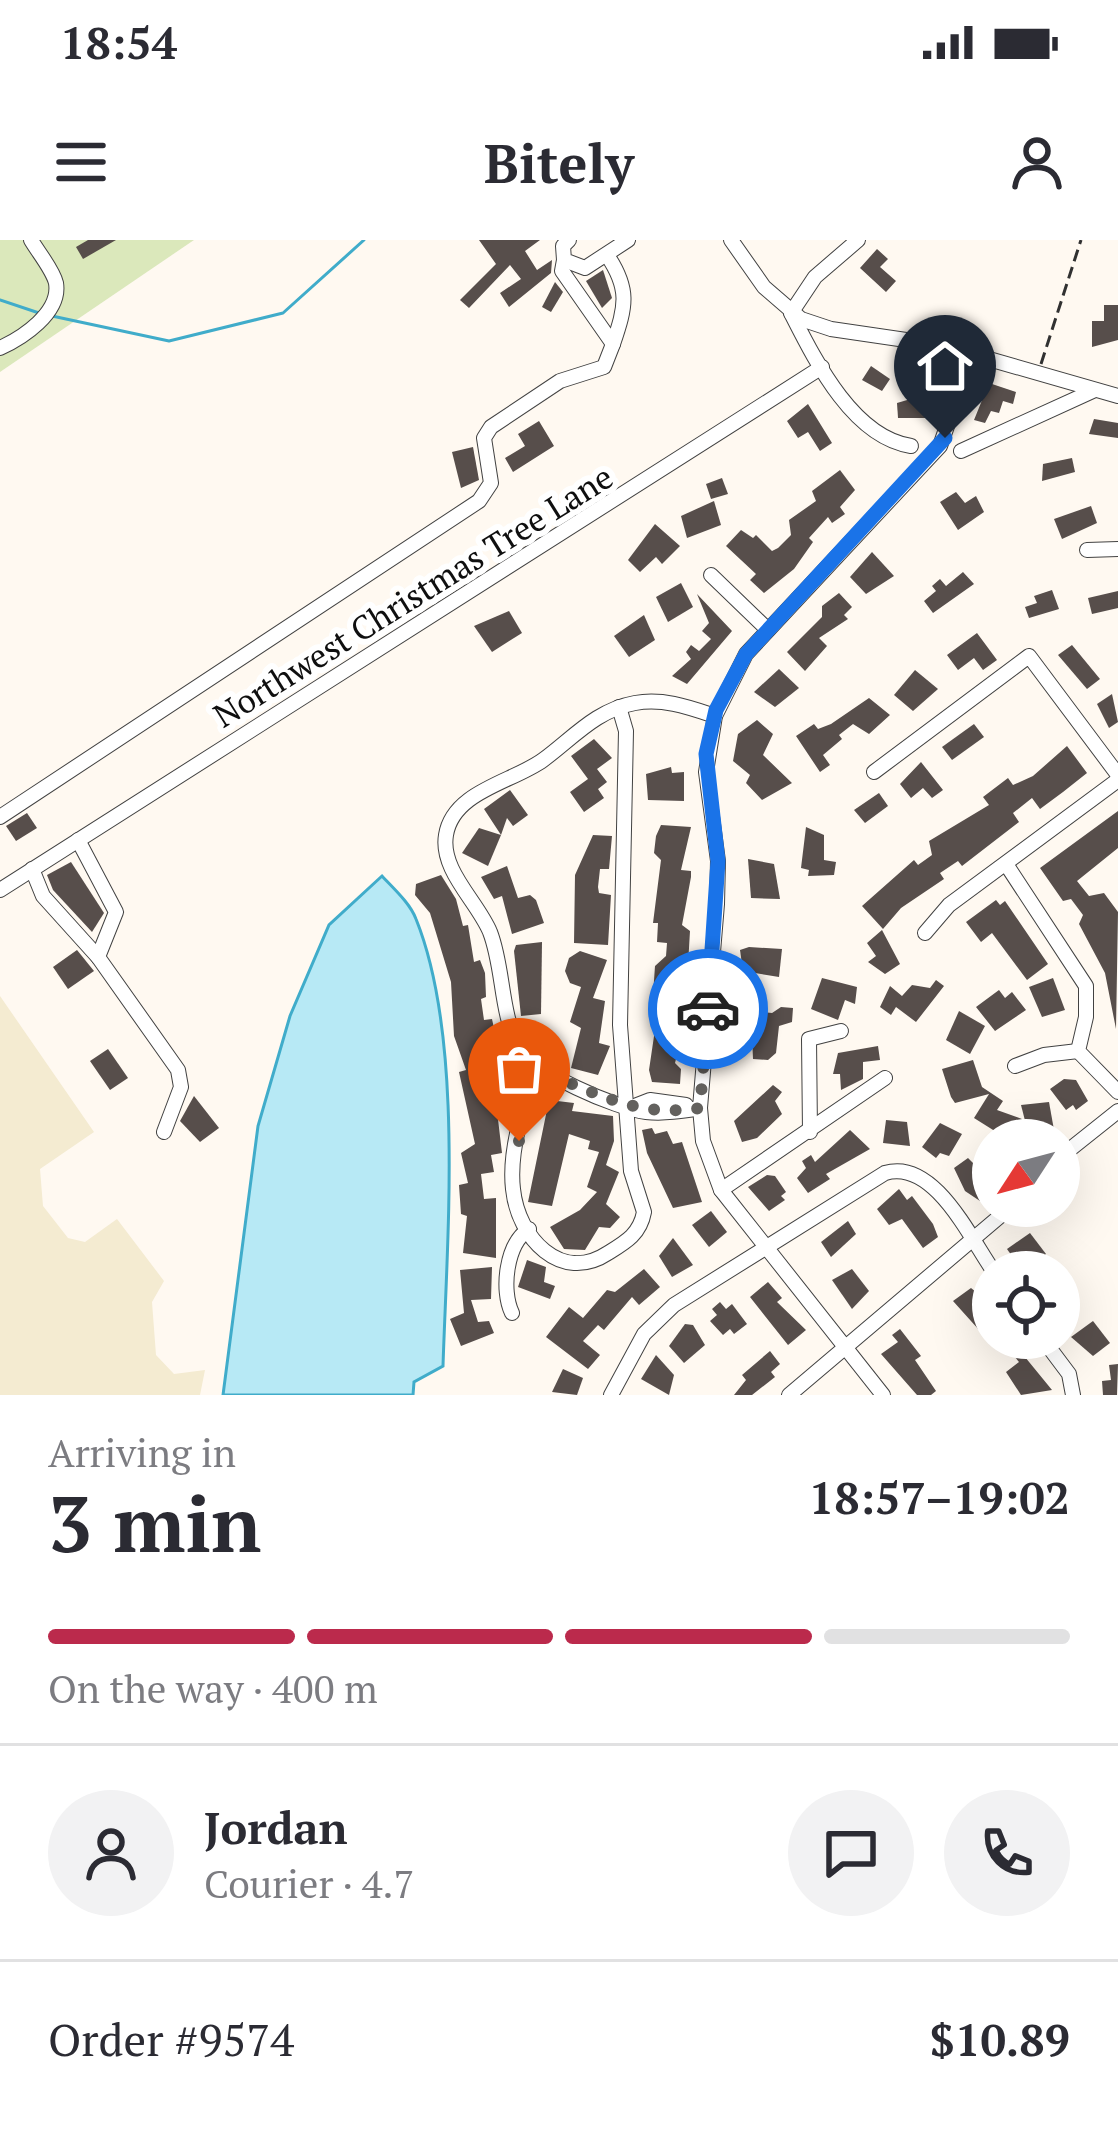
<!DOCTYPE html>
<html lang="en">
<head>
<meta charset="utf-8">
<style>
	body { margin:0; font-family:"PT Serif",serif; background:#f2f2f3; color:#2b2b33; height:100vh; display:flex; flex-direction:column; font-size:45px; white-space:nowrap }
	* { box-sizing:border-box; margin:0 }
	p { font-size:39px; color:#7c7c81 }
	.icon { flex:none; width:66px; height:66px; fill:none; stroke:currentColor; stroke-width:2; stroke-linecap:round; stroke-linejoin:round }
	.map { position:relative; height:1155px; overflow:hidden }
	.drawer { display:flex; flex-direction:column; background:#fff; flex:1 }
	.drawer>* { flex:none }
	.needle { width:78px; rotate:234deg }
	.controls { position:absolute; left:972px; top:879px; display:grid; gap:24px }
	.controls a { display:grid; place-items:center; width:108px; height:108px; border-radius:50%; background:#fff; box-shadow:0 12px 48px #0002; font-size:60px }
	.pin { position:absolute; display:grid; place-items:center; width:102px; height:102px; color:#fff; margin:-123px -51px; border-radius:50% 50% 50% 0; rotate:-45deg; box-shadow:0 0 12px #0007 }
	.pin .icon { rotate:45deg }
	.courier { position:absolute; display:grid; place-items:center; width:120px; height:120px; margin:-60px; border:9px solid #1a73e8; border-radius:50%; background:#fff; color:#222; box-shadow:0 3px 15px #0007 }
	.overview em { font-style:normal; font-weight:600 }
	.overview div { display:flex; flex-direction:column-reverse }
	.overview { display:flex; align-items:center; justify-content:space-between; height:204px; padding:0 48px }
	h1 { font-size:78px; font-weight:600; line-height:90px }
	.bar { display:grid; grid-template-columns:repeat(4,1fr); gap:18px 12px; align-content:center; height:144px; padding:0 48px }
	.bar i { height:15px; border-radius:9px; background:#e1e1e2 }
	.bar .selected { background:#bb2a4c }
	.bar p { grid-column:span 4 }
	.line { display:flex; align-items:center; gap:30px; padding:0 48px; border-top:3px solid #e1e1e2 }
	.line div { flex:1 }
	.round { display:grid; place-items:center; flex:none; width:126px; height:126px; border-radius:63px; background:#f2f2f3 }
	.status { display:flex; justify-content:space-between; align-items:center; height:84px; padding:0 60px; background:#fff; direction:ltr }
	.status svg { height:33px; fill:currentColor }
	header { display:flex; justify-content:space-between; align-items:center; height:156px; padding:0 48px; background:#fff; font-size:54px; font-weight:600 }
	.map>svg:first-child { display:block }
	.farmland { fill:#f4ebd1 }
	.green { fill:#dbe8bb }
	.water { fill:#b7e9f5; stroke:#40acca; stroke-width:3 }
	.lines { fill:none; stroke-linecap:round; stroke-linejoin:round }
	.stream { stroke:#40acca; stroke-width:3 }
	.building { fill:#574e4b }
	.minor-casing { stroke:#424242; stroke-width:16 }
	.path { stroke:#313131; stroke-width:3; stroke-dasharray:12 6; stroke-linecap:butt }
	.minor { stroke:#fff; stroke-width:14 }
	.done { stroke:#63615e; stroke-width:12; stroke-dasharray:0 21.6 }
	.route { stroke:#1a73e8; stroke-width:15 }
	.labels { text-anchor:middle; stroke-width:12; stroke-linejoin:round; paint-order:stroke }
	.street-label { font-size:33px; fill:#0f0f0f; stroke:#fff }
</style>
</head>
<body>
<div class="status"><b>18:54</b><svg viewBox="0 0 49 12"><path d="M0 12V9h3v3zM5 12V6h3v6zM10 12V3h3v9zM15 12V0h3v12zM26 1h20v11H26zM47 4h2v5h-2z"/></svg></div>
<header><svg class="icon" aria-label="menu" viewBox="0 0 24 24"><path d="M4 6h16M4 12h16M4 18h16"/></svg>Bitely<svg class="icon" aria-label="person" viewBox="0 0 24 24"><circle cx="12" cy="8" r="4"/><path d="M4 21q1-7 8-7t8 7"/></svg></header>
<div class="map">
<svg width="1118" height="1155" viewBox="0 0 1118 1155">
	<rect width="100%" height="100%" fill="#fff9f1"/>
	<polygon class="farmland" points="0,756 94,892 40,929 43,966 68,998 85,1002 117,979 164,1041 152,1062 156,1115 174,1134 205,1130 200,1155 0,1155"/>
	<polygon class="green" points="0,0 194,0 0,132"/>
	<path class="water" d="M382 636C393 648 410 663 416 679 464 798 447 998 443 1126L414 1142 413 1155H223L258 886 290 776 329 685Z"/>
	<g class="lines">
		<g class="stream">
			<polyline points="0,60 42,74"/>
			<polyline points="52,76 169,101 283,73 364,0"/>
		</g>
	</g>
	<g class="building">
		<polygon points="88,0 116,0 83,19 76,7"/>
		<polygon points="479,0 540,0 525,11 537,30 552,20 551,33 509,67 500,53 521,39 510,25 469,68 460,60 496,24"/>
		<polygon points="877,9 888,19 880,27 896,41 886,52 860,28"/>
		<polygon points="603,30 612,58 602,68 586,41"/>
		<polygon points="555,42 563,52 551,72 542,67"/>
		<polygon points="1104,65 1118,65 1118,100 1092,107 1092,81 1104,81"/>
		<polygon points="871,126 890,139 882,151 862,140"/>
		<polygon points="989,143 1016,152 1013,164 1003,161 999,173 991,171 985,183 974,180"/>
		<polygon points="931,153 938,158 938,178 898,178 897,163"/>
		<polygon points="808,164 832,203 820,211 808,192 798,198 787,181"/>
		<polygon points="1094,179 1118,183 1118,198 1089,194"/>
		<polygon points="539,181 554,206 513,232 505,218 525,206 518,194"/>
		<polygon points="473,207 479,240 461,248 452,212"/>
		<polygon points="1072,218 1075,232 1042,241 1043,224"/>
		<polygon points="840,230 855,250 840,267 845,274 832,283 828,277 809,298 813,302 794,329 764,353 750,340 756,334 726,306 741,290 753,298 756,295 772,311 778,308 791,295 789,280 816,261 812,251"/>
		<polygon points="722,238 728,254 711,259 706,244"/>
		<polygon points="956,252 965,263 976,256 984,272 958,290 940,262"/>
		<polygon points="714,261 721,285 687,298 681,276"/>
		<polygon points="1091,266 1097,283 1062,299 1054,279"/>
		<polygon points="655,284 680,306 662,324 656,317 640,332 628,320"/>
		<polygon points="872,312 894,336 866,354 850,337"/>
		<polygon points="963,332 974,344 933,373 924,361 936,351 932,346 940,339 946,346"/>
		<polygon points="681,343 693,367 668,382 656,357"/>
		<polygon points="1052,350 1059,369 1029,378 1025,367 1037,363 1034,356"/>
		<polygon points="1118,351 1118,368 1092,374 1088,358"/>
		<polygon points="839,353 852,367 844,375 848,379 819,398 827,406 805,431 787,412 822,377 822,366"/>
		<polygon points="697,354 732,391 687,444 672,436 691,419 686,412 691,405 699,411 711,399 702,391 709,383"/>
		<polygon points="509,371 522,393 492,412 474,386"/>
		<polygon points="644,375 655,400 629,417 614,396"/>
		<polygon points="977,393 997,420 983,430 974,418 958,430 947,415"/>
		<polygon points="1072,405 1100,439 1087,449 1058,415"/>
		<polygon points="779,429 799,448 775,467 754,452"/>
		<polygon points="915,430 938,449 913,471 894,455"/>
		<polygon points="1112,454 1118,482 1109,488 1097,464"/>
		<polygon points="869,458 890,475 869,494 853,484 839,495 842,499 823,515 830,525 820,532 796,496 814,484 818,489 831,484"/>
		<polygon points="757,480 773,494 763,515 792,543 762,560 746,543 750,535 733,521 738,494"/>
		<polygon points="974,484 984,497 952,520 942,507"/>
		<polygon points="594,499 612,518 597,529 607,542 598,549 604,558 584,572 570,552 588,539 571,516"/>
		<polygon points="1067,506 1087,533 1063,552 1040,569 1032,558 1013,573 1019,582 962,626 958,621 940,633 944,639 901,668 883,689 862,666 914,620 918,625 932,615 929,601 989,565 983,557 1008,538 1013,545 1033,536"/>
		<polygon points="921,522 943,550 932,558 923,548 911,558 900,544"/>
		<polygon points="671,527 672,533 684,532 684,561 648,560 646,534"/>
		<polygon points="510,550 528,575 513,586 507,578 501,595 484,569"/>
		<polygon points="879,553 888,566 865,583 854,570"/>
		<polygon points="1118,571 1118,608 1077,641 1089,656 1104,653 1118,672 1116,789 1105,733 1079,684 1083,675 1071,659 1063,661 1040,628"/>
		<polygon points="27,573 37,588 16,601 6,586"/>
		<polygon points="661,585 691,587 681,630 691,631 691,637 682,685 690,691 687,742 682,741 686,779 675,823 681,829 680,844 652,842 649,830 657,776 661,777 663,756 653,755 655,726 666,716 667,703 657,702 658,683 653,683 661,620 654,613 656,596"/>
		<polygon points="806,587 824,595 824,620 836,622 834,635 808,636 809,630 801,628"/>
		<polygon points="479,588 501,595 488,626 462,613"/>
		<polygon points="593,595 612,596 609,629 600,629 598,647 599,653 611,655 608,705 574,703 575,635"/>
		<polygon points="748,619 774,624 780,659 751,658"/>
		<polygon points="71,622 104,673 92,692 53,650 47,635"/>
		<polygon points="507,626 518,658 530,655 536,660 544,683 512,694 502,656 494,659 481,637"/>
		<polygon points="441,635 456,659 463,686 468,685 474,722 480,720 485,733 486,757 481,759 484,780 492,779 495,793 490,793 492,811 481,813 490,842 501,838 505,851 495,854 502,913 491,915 494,932 481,934 484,959 496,958 496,1018 463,1013 467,976 461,974 459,945 468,943 461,913 475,904 459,832 466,830 454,796 451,742 430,673 415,655 416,644"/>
		<polygon points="996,660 1000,665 1005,661 1048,724 1027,740 992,693 981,702 966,682"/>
		<polygon points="882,690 900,724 885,734 868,722 876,716 867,703"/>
		<polygon points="542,702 541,774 521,776 514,711 516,705"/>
		<polygon points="749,707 782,709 779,737 743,731 740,710"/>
		<polygon points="77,710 94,731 68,749 53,727"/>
		<polygon points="580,711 607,720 593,758 605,761 599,803 610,806 598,835 571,828 581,788 570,782 581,747 570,743 565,731 569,718"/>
		<polygon points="822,738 857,747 855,764 845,760 838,780 811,769"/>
		<polygon points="1053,738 1065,770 1042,777 1029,747"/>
		<polygon points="936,740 944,746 916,782 896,767 891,775 880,767 890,746 902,756 912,745 930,748"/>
		<polygon points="999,750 1005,758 1012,752 1026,770 995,791 976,767"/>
		<polygon points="781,767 793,768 792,782 779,786 776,813 768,820 753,819 751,771 772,773"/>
		<polygon points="959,771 985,786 970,814 946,800"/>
		<polygon points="878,806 880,820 863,822 863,839 841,850 840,834 833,834 838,813"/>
		<polygon points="108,809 128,838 110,850 90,821"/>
		<polygon points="973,820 982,847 1003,861 997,870 1022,879 1009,900 974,878 989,854 955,863 951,857 942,829"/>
		<polygon points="1064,839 1076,840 1088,861 1076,870 1073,865 1066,870 1050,849"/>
		<polygon points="773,845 782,852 775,861 782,874 757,898 742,902 734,881"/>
		<polygon points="194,856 219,888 200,902 180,881"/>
		<polygon points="549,860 574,863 572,871 613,876 614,901 606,925 619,932 606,964 620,977 610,988 599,987 585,1010 564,1009 550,987 580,970 597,952 587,947 599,912 588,909 590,901 569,894 552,966 528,962"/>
		<polygon points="1049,862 1054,890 1030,900 1021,865"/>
		<polygon points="886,880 907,882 910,906 883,903"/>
		<polygon points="940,883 962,894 949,916 940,913 936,918 922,907"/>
		<polygon points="652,888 655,894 667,891 673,904 682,902 702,962 673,968 647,913 642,890"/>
		<polygon points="850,890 870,909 826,934 830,939 808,953 797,938 806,928 802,921 811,915 815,922"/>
		<polygon points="968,918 987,937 981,942 990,954 980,961 965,951 954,928"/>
		<polygon points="767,935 775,936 786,952 781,956 785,960 769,971 748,947"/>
		<polygon points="899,949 907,960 912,956 933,984 938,997 923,1008 902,979 889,985 877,969"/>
		<polygon points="711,971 727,992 709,1007 692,985"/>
		<polygon points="848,981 856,994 831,1017 821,1002"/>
		<polygon points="1030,993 1046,1014 1023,1032 1007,1009"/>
		<polygon points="673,998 693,1025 672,1037 659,1016"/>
		<polygon points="527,1020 546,1027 544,1042 555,1046 550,1059 518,1047"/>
		<polygon points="492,1027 491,1059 471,1060 478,1082 489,1081 494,1093 461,1106 450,1079 464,1073 460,1030"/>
		<polygon points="644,1029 660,1047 639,1065 632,1057 604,1090 598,1085 583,1101 600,1115 588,1129 546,1097 569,1067 583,1078 607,1050 615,1052"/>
		<polygon points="852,1029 869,1051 852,1069 832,1040"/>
		<polygon points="768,1042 782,1058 777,1062 806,1090 788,1105 750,1057"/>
		<polygon points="971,1048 993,1066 993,1098 1017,1098 1016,1106 1052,1150 1021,1155 1006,1132 1019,1122 1004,1104 997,1110 953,1061"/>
		<polygon points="720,1062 726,1069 732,1064 747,1084 734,1094 730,1089 723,1095 710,1081 717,1075 712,1069"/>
		<polygon points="1093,1081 1110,1103 1093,1116 1071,1097"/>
		<polygon points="685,1084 693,1085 705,1105 684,1123 669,1106"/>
		<polygon points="900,1089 921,1116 915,1120 936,1151 931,1155 917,1155 881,1114 898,1102 892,1095"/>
		<polygon points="770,1111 780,1124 771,1132 775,1137 752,1155 734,1155 746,1140 742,1135"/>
		<polygon points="656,1115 674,1135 669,1155 641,1139"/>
		<polygon points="1118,1124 1117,1155 1103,1155 1102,1141 1111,1140 1109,1125"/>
		<polygon points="563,1129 583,1138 577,1155 552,1152"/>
	</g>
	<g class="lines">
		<g class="minor-casing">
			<g id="minor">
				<polyline points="569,0 563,6 564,20 585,28 628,0"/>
				<polyline points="731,0 764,47 801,79 831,89 940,105 1118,156"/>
				<path d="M607 15C630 49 626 66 613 104"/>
				<path d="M791 73C816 122 853 197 911 206"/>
				<polyline points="791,73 815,37 858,0"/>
				<path d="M0 108C22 98 61 73 56 43 53 30 38 12 31 0"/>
				<polyline points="961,211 1095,150"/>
				<polyline points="1087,310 1118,309"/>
				<polyline points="711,335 768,390"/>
				<polyline points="874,532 1029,416 1118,535"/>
				<polyline points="0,577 479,261 491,243 484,198 491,187 560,141 604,127 613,104 562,31 564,20"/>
				<polyline points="78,600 116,672 98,717"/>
				<polyline points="1006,624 1086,746 1086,777 1078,811 1118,852"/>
				<polyline points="32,629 43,656 98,717 178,830 181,847 164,892"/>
				<polyline points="0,650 822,127"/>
				<polyline points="925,693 949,665 1118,540"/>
				<polyline points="1015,826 1044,815 1078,811"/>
				<path d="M540 831C522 861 509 914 513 949 518 998 561 1044 608 1013 626 1002 640 994 644 972L631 931 620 785 626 491 619 467"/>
				<polyline points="632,867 650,860 686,865"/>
				<path d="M700 868C682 871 664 874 646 872 615 868 534 833 519 807 500 773 504 728 490 692 477 661 440 630 446 595 453 551 513 542 543 520 573 498 596 470 635 463 663 458 688 467 715 476"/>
				<polyline points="810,892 809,799 841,791"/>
				<polyline points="1059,918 1118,871"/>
				<polyline points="721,950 885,838"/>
				<path d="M512 1073C501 1050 506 1004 529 989"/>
				<polyline points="1042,1098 1069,1134 1073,1155"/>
				<path d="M611 1155 644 1094 674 1065 885 933C934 918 970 998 994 1032"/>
				<polyline points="789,1155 1012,966"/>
				<polyline points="883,1155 721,950 703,901 700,868 717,664 718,621 706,532 715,476 746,414 940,206 973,113"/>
			</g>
		</g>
		<polyline class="path" points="1041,124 1081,0"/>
		<use href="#minor" class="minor"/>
	</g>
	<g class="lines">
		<path class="done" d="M519 901 525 866 540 831C599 853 634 878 700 868L708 769"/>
		<polyline class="route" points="708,769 718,621 706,514 716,470 746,414 945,198"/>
	</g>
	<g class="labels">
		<g class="street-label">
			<text transform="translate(413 356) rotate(-32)" y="12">Northwest Christmas Tree Lane</text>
		</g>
	</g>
</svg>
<div class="controls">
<a><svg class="needle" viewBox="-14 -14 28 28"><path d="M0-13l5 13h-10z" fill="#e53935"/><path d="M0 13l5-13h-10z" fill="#7c7c81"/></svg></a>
<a><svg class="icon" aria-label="locate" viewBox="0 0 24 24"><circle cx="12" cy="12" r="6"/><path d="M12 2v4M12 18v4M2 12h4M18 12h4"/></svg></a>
</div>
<div class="pin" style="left:519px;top:901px;background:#ea580c"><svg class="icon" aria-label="bag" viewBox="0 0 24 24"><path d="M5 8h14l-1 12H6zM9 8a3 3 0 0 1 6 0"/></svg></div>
<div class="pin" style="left:945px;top:198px;background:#1f2937"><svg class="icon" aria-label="home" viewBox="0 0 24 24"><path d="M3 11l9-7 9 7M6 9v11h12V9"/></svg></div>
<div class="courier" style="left:708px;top:769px"><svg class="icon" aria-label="car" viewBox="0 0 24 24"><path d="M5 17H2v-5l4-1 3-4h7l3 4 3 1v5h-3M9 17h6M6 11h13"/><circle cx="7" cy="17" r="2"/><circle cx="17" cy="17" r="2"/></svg></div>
</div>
<section class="drawer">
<div class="overview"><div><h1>3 min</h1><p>Arriving in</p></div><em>18:57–19:02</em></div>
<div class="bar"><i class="selected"></i><i class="selected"></i><i class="selected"></i><i></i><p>On the way · 400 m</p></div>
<div class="line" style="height:216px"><a class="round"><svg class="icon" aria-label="person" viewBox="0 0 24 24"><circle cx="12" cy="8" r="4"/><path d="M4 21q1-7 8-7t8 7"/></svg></a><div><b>Jordan</b><p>Courier · 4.7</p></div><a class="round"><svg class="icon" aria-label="chat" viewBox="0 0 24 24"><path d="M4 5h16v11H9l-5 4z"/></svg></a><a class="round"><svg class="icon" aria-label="phone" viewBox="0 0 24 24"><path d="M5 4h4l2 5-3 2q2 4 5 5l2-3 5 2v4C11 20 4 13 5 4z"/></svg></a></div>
<div class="line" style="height:156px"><div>Order #9574</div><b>$10.89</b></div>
</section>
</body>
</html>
